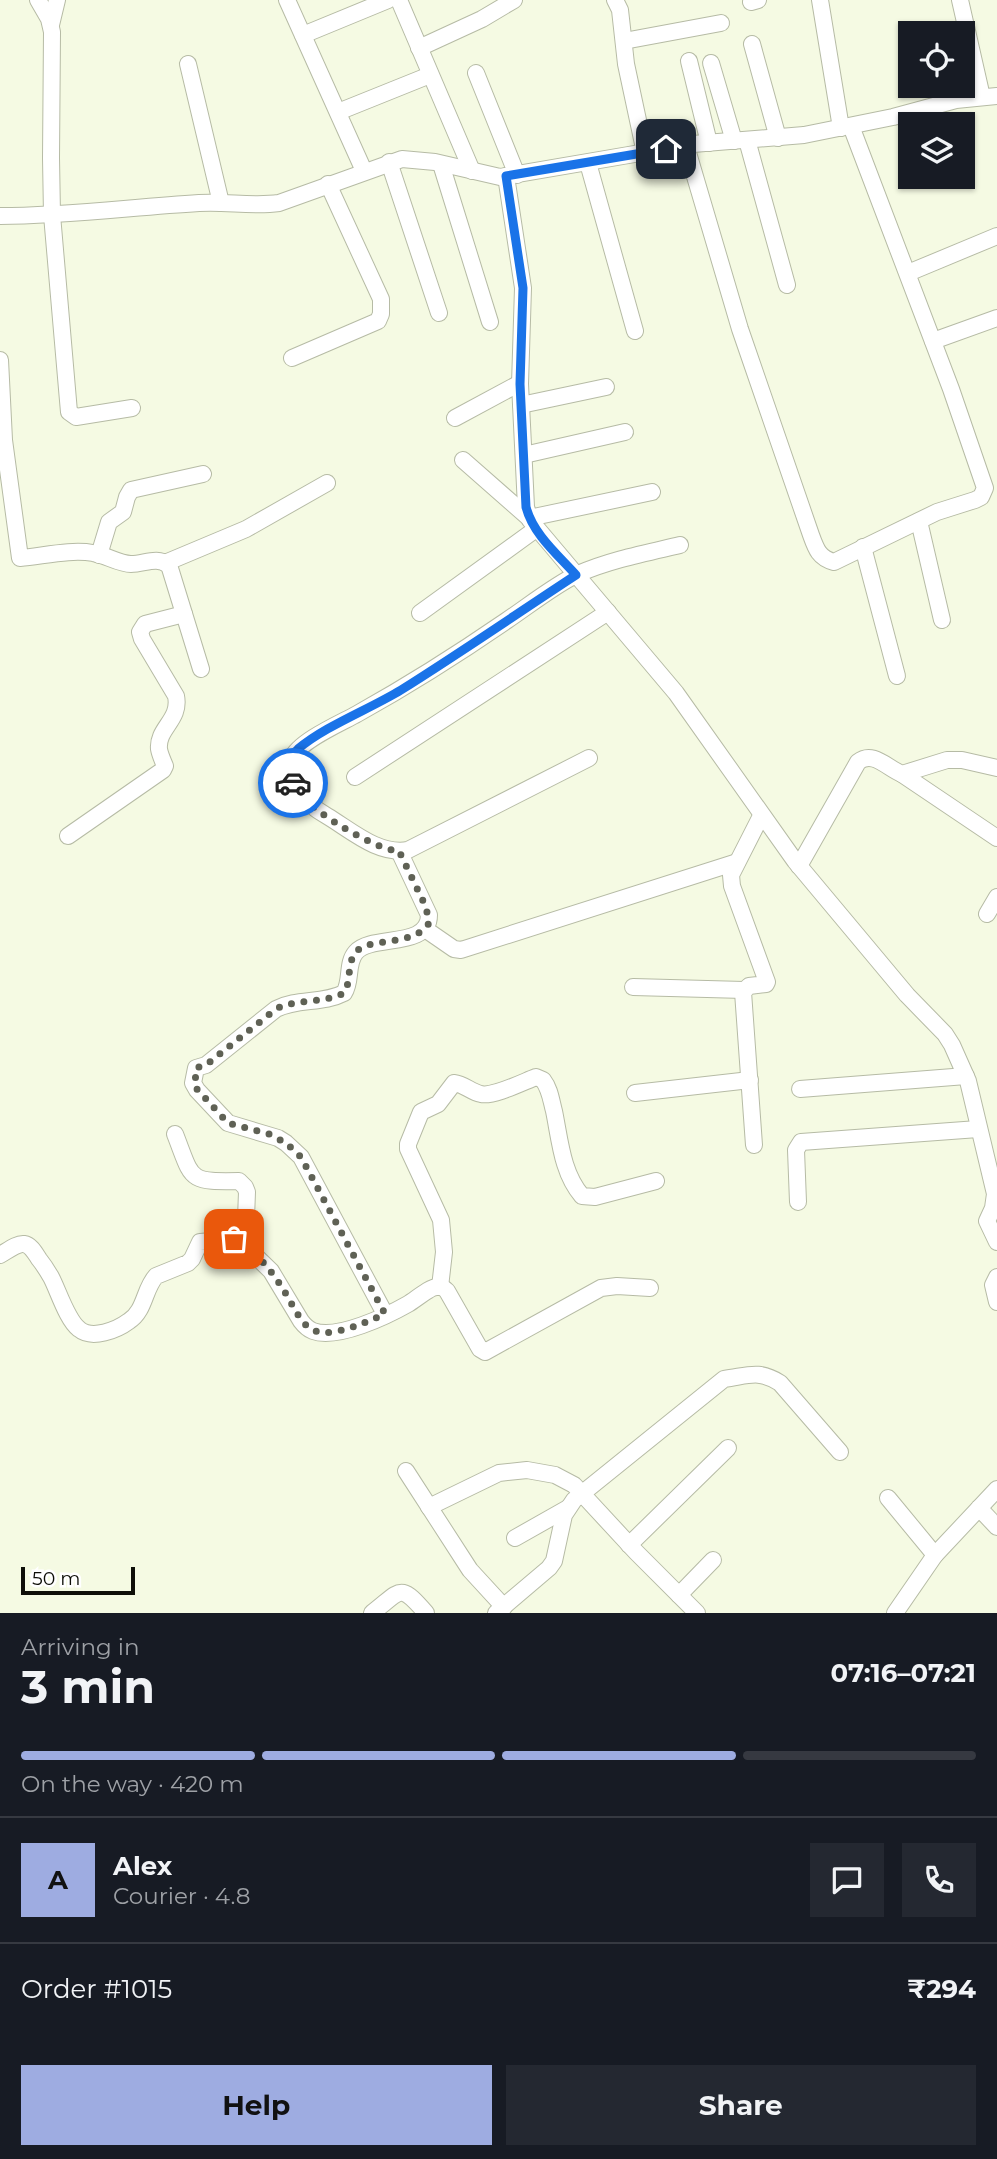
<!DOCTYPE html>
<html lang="en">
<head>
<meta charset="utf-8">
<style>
	body { margin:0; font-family:Montserrat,sans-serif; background:#242831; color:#f1f3f6; height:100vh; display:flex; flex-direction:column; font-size:26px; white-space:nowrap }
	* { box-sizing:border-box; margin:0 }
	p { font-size:23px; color:#9ea1a6 }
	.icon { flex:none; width:38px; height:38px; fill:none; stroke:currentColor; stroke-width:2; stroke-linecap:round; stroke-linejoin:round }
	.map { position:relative; height:1613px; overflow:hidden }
	.side { display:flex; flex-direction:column; background:#171b24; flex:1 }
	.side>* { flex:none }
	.tools { position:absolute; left:898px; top:21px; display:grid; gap:14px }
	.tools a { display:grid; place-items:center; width:77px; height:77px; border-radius:0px; background:#171b24; box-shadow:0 2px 5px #0004; font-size:35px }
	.scale { position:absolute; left:21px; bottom:18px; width:114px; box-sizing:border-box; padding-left:7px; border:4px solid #0e0f08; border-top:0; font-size:19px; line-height:24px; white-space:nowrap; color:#0e0f08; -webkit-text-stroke:5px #fff; paint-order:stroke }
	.pin { position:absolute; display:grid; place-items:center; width:60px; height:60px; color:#fff; margin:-30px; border-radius:14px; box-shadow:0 4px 10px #0006 }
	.courier { position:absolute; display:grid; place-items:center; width:70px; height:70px; margin:-35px; border:5px solid #1a73e8; border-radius:50%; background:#fff; color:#222; box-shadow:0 2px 9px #0007 }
	.summary em { font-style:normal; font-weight:700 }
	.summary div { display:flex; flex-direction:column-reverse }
	.summary { display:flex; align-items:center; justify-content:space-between; height:119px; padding:0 21px }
	h1 { font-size:46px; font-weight:700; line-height:52px }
	.bar { display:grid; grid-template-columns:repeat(4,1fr); gap:10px 7px; align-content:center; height:84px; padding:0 21px }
	.bar i { height:9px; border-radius:5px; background:#363941 }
	.bar .selected { background:#9eace1 }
	.bar p { grid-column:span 4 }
	.line { display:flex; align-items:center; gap:18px; padding:0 21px; border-top:2px solid #363941 }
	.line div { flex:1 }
	.round { display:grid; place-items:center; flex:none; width:74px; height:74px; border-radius:0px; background:#242831 }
	.button { display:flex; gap:14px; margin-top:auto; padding:14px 21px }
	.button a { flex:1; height:80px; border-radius:0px; background:#9eace1; color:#111; font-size:28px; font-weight:700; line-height:80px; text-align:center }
	.button a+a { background:#242831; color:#f1f3f6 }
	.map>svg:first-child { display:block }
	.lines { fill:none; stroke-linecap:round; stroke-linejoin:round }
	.minor-casing { stroke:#b6bba5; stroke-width:18 }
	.minor { stroke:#fff; stroke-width:16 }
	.done { stroke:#5f6155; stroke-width:7; stroke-dasharray:0 12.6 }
	.route { stroke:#1a73e8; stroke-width:9 }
</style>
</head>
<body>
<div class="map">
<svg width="997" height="1613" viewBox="0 0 997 1613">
	<rect width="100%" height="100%" fill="#f5fae3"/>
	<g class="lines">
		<g class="minor-casing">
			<g id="minor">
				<polyline points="38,0 49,19 52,32 51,158 52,215 69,412 76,417 132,408"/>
				<polyline points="287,0 364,171"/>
				<polyline points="399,0 472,171"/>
				<polyline points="615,0 620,10 626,64 645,153"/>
				<polyline points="820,0 841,128"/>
				<polyline points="960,0 982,97"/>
				<polyline points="751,2 758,0"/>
				<polyline points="51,25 57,0"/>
				<polyline points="303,35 388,0"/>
				<polyline points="624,41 721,23"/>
				<polyline points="752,44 778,138"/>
				<polyline points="419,48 482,19 514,0"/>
				<polyline points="689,61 709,143"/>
				<polyline points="711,63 734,141"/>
				<polyline points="188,64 221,203"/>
				<polyline points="476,73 517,175"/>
				<polyline points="338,112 430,75"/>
				<polyline points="747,140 787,285"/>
				<path d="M686 146 740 329 811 535C816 549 819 558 834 562L937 512 975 500 981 497 985 488 951 389 851 126"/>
				<polyline points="389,162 439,313"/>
				<polyline points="588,163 635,331"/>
				<polyline points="441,164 490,322"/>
				<polyline points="506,176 523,288 520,384 526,507 530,520 676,693 795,861 907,995 945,1034 952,1045 968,1081 995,1194 993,1208 987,1221 997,1242"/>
				<path d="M0 216C67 216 132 207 199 203 226 201 252 207 279 203L402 159 435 162 500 177 693 144 804 135 893 117 956 100 997 96"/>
				<polyline points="908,273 997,236"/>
				<polyline points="933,341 997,318"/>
				<polyline points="292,358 378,321 381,314 381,299 328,184"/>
				<path d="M0 360 4 440 20 558C43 556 71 549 93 553 106 555 119 564 131 564 145 564 156 556 169 565L201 669"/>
				<polyline points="521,405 606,387"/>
				<polyline points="455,418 520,383"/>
				<polyline points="524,455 625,432"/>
				<polyline points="463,460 529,518 652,492"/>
				<polyline points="919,521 942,620"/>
				<polyline points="863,547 897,676"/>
				<polyline points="99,555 109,522 123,512 127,497 131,490 203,474"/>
				<polyline points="165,563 246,529 327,483"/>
				<polyline points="420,613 536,529"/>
				<path d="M589 758 408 850C378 855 352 831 327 816 308 805 281 783 292 758 299 741 341 723 357 714 409 685 458 654 506 621 527 607 556 584 578 574 610 560 646 553 680 545"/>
				<polyline points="902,774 997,838"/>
				<polyline points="355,777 608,612"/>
				<path d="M68 836 163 770 165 766C163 761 160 755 159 749 157 728 181 720 176 696L142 639 140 632 145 624 184 614"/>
				<path d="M799 866 858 762C873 750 887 768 902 774L947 760H962L997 768"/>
				<polyline points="987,914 997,897"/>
				<polyline points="425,929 454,949 461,950 737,862"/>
				<polyline points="633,987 744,990"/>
				<polyline points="800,1089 966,1076"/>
				<polyline points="635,1093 750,1080"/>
				<path d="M175 1134C193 1180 187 1182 239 1181L245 1187 247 1192 245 1244"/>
				<polyline points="754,1145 743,992 749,986 766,984 767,982 732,886 731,875 761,816"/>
				<polyline points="798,1202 796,1150 801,1142 978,1129"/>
				<path d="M0 1255C6 1252 17 1243 24 1244 31 1245 35 1253 39 1259 43 1264 47 1270 51 1277 58 1290 67 1320 79 1329 92 1340 117 1330 129 1321 145 1311 144 1289 156 1276L188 1263 192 1259 200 1242 234 1239 239 1240 271 1271 301 1321C304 1325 308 1329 313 1331 337 1340 387 1316 408 1304 415 1300 430 1287 437 1287 441 1286 444 1288 447 1291L480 1349 485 1352 601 1288 617 1286 650 1288"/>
				<polyline points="997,1277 993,1285 997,1302"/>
				<path d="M440 1287 444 1252 441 1220 408 1149V1144L421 1112 438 1104 454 1083C464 1084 471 1092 481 1094 493 1097 523 1082 536 1077L543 1080C550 1089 551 1100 554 1111 560 1140 562 1173 582 1196L595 1197 656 1181"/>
				<path d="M385 1314 301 1157 286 1143 278 1138 228 1123 197 1090 193 1083 196 1068 206 1065 276 1009C297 998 323 1004 344 993 352 981 346 963 356 952 372 934 429 949 429 915L399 851"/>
				<polyline points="406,1471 470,1570 504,1607"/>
				<polyline points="888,1498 935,1555"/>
				<polyline points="429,1507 499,1473 527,1470 555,1475 574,1485 636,1552 697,1613"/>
				<polyline points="979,1508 997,1527"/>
				<polyline points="515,1538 568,1508"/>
				<polyline points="629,1545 728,1448"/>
				<polyline points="679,1595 713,1560"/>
				<path d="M372 1613C402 1590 399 1582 426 1613"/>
				<path d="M496 1613 549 1568 554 1561 564 1515 574 1500 724 1379C748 1376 758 1369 780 1383L840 1452"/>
				<polyline points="895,1613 935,1555 997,1489"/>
			</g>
		</g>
		<use href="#minor" class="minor"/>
	</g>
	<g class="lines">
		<path class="done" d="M234 1239C245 1242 251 1251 259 1258 314 1315 285 1359 385 1314L301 1157 286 1143 269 1134 228 1123 195 1087 196 1068 206 1065 276 1009C297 998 323 1004 344 993 352 981 346 962 357 951 370 937 414 947 429 923L426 907 399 851C376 850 319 815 302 797 298 793 296 788 293 783"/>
		<path class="route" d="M293 783C289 771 288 758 298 749 325 726 370 709 401 690 460 653 518 613 576 575 558 555 533 534 526 507L520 384 523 288 506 176 666 149"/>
	</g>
</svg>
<div class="tools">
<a><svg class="icon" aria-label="locate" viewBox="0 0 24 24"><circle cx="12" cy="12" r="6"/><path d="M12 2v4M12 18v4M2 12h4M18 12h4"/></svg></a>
<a><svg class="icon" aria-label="layers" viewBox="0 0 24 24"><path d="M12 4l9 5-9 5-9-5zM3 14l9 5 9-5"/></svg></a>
</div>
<div class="scale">50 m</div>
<div class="pin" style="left:234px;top:1239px;background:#ea580c"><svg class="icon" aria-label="bag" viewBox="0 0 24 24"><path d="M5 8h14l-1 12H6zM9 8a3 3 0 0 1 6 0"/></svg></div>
<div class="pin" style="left:666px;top:149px;background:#1f2937"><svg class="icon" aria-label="home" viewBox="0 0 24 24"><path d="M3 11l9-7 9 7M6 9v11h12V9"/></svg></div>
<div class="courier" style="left:293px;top:783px"><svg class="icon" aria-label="car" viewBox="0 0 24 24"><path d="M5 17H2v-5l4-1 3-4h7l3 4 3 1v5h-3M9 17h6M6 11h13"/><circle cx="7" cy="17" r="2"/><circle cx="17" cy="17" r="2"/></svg></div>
</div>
<section class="side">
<div class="summary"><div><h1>3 min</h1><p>Arriving in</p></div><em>07:16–07:21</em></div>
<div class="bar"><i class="selected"></i><i class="selected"></i><i class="selected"></i><i></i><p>On the way · 420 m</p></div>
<div class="line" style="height:126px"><b class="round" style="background:#9eace1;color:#111">A</b><div><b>Alex</b><p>Courier · 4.8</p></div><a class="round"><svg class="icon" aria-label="chat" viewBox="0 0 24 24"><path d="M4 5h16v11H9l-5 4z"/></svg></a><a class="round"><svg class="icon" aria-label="phone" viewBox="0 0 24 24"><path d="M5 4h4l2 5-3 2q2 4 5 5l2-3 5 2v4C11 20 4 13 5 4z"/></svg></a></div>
<div class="line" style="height:91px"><div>Order #1015</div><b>₹294</b></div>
<div class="button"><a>Help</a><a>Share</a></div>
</section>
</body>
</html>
